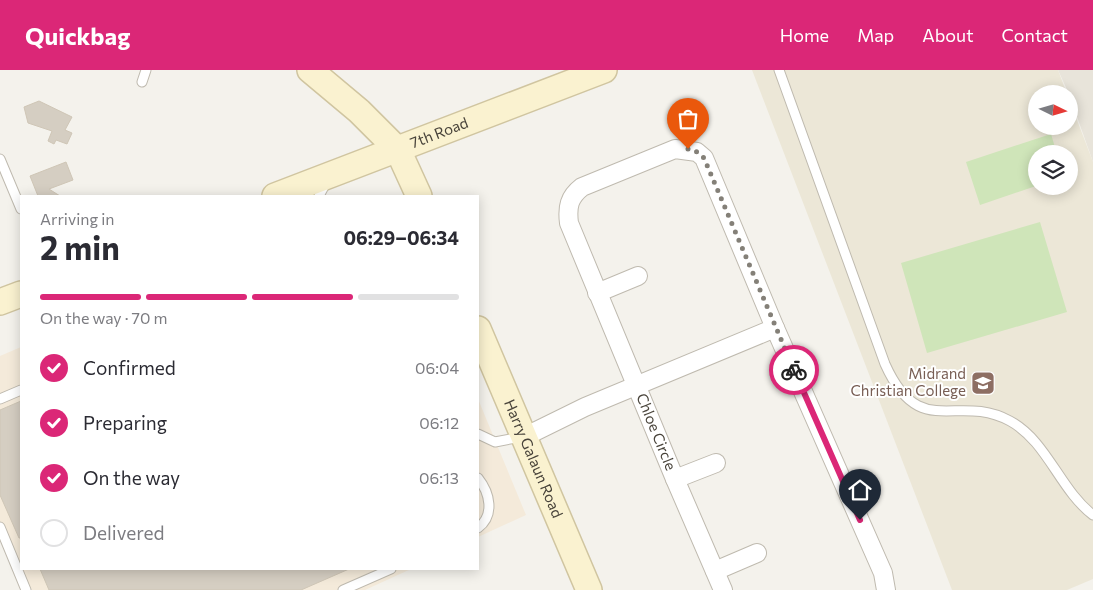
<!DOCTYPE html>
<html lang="en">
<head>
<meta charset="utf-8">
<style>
	body { margin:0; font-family:Commissioner,sans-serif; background:#f2f2f3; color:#2b2b33; height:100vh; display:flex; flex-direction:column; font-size:19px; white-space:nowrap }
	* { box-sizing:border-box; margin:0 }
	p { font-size:16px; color:#7c7c81 }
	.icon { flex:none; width:28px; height:28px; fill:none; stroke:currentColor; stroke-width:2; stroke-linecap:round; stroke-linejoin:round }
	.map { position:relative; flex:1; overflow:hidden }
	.panel { position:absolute; left:20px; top:125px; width:459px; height:375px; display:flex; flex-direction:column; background:#fff; border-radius:0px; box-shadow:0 2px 12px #0003 }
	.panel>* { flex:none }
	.needle { width:32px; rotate:95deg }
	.buttons { position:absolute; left:1028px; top:15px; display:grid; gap:10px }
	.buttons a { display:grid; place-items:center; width:50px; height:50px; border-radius:50%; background:#fff; box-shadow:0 2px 12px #0003; font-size:25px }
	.pin { position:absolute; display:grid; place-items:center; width:42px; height:42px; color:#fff; margin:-51px -21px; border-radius:50% 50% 50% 0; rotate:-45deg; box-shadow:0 0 5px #0007 }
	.pin .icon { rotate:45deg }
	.courier { position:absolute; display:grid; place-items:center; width:50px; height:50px; margin:-25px; border:4px solid #db2777; border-radius:50%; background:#fff; color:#222; box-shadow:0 1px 6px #0007 }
	.headline em { font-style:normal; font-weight:700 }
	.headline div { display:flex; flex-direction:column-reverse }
	.headline { display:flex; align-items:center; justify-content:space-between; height:85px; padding:0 20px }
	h1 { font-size:32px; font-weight:700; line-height:38px }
	.bar { display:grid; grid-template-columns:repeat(4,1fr); gap:8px 5px; align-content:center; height:60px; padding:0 20px }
	.bar i { height:6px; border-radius:4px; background:#e1e1e2 }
	.bar .on { background:#db2777 }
	.bar p { grid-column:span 4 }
	ol { padding:0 20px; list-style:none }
	li { display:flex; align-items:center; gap:15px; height:55px }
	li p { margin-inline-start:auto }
	li .icon { padding:5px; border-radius:50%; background:#db2777; color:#fff; stroke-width:4 }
	li:last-child { color:#7c7c81 }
	li i { width:28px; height:28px; border:2px solid #e1e1e2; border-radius:50% }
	header { display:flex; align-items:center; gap:30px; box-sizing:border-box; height:70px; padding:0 25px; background:#db2777; color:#fff }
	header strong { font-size:24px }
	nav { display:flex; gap:28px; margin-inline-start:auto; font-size:18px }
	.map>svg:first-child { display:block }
	.residential { fill:#e8e4da }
	.commercial { fill:#f4eada }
	.education { fill:#ece7d7; fill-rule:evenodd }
	.green { fill:#cfe5b9 }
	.building { fill:#d5cec2; stroke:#cfc6b6 }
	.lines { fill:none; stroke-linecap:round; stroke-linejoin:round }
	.lane-casing { stroke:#bfbaaf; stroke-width:11 }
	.street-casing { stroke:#bfbaaf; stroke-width:20 }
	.secondary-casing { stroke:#d0c5a0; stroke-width:28 }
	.lane { stroke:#fff; stroke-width:9 }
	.street { stroke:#fff; stroke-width:18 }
	.secondary { stroke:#faf2d0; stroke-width:25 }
	.done { stroke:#848078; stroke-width:5; stroke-dasharray:0 9 }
	.route { stroke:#db2777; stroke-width:6 }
	.labels { text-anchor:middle; stroke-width:4; stroke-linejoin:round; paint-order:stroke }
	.street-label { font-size:15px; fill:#48433a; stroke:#fff }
	.education-label { font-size:15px; fill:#785e54; stroke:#fff; text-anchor:end }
</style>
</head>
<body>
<header>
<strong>Quickbag</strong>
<nav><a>Home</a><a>Map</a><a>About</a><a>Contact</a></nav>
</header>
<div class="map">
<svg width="1093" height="520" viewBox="0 0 1093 520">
	<rect width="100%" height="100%" fill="#f4f2ec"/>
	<polygon class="residential" points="1058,0 1093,0 1093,92 1069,24"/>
	<g class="commercial">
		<polygon points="21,277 21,499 411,499 365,520 21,520 0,466 0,286"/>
		<polygon points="478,329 526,445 478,467"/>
	</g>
	<path class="education" d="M752 0H1058L1067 24H1036V56H1069V29L1093 92V509L1067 520H952ZM1036 84H1069V116H1036Z"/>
	<g class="green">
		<polygon points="1051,64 1057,84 1036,84 1036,116 980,135 966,92"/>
		<polygon points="1040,152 1067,242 927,283 901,193"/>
	</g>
	<g class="building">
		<polygon points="39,31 72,47 65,60 72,63 67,74 56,70 54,74 48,71 52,61 28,53 24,37"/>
		<polygon points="66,92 73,110 49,119 60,126 38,126 30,106"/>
		<polygon points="21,331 21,468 19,468 0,425 0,340"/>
		<polygon points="40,499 349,499 301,520 49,520"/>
	</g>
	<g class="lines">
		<g class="lane-casing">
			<g id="lane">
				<path d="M779 0 885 294C920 372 956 322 1010 351 1047 371 1060 420 1093 445"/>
				<polyline points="142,12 146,0"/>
				<polyline points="0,89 21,139"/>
				<polyline points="319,126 327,111"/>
				<polyline points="0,329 21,320"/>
				<polyline points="478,364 495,372 521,367"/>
				<path d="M478 408C490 423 495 445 478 458"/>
				<polyline points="0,457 26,520"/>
				<polyline points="343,520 391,499"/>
			</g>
		</g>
		<g class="street-casing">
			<g id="street">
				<polyline points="597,223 638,206"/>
				<polyline points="524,367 585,337 775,258"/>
				<polyline points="675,409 716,393"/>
				<polyline points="715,501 757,483"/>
				<path d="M723 520 675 409 569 153C567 137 569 127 582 117L675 79 697 82 704 88 775 258 883 503 886 520"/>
			</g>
		</g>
		<g class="secondary-casing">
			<g id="secondary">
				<polyline points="310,0 359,41 398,80 419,126"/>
				<path id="s1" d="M275 126 604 0"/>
				<polyline points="0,232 21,224"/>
				<path id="s2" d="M478 259 589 520"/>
			</g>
		</g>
		<use href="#lane" class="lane"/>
		<use href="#street" class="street"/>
		<use href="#secondary" class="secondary"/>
	</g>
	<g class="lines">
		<polyline class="done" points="688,79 697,82 704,88 794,300"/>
		<polyline class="route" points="794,300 860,450"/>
	</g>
	<defs>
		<g id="school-square" transform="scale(1.25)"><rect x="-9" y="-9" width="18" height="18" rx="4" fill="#8d6e63" stroke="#fff"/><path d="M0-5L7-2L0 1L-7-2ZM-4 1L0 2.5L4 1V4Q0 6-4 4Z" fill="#fff"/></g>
	</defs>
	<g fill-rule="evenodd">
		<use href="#school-square" x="983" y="313"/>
	</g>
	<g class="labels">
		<g class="street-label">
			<text dy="5" stroke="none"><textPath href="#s1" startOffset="176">7th Road</textPath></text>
			<text transform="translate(656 362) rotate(68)" y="5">Chloe Circle</text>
			<text dy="5" stroke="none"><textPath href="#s2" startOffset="141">Harry Galaun Road</textPath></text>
		</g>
		<g class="education-label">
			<text x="966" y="309">Midrand<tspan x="966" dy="17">Christian College</tspan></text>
		</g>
	</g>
</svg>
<div class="buttons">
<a><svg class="needle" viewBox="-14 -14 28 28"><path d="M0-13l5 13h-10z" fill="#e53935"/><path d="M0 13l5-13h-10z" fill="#7c7c81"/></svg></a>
<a><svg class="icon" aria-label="layers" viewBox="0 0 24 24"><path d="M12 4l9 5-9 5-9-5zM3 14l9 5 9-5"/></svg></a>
</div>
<div class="pin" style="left:688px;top:79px;background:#ea580c"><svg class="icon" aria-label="bag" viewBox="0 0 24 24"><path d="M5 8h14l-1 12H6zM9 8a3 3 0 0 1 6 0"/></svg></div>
<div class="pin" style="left:860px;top:450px;background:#1f2937"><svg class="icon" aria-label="home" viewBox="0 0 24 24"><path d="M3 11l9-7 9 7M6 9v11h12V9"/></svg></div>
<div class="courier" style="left:794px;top:300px"><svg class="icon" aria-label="bike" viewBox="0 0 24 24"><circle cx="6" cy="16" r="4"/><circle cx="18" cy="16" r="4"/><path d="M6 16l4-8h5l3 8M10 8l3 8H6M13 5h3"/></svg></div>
<section class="panel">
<div class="headline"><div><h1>2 min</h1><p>Arriving in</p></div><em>06:29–06:34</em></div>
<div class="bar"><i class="on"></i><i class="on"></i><i class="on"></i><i></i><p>On the way · 70 m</p></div>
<ol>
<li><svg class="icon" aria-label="check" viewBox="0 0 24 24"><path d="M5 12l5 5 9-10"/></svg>Confirmed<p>06:04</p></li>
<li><svg class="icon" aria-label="check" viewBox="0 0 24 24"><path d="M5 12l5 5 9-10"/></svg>Preparing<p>06:12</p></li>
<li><svg class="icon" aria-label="check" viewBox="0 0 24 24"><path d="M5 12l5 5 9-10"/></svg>On the way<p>06:13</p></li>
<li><i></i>Delivered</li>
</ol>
</section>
</div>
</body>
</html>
